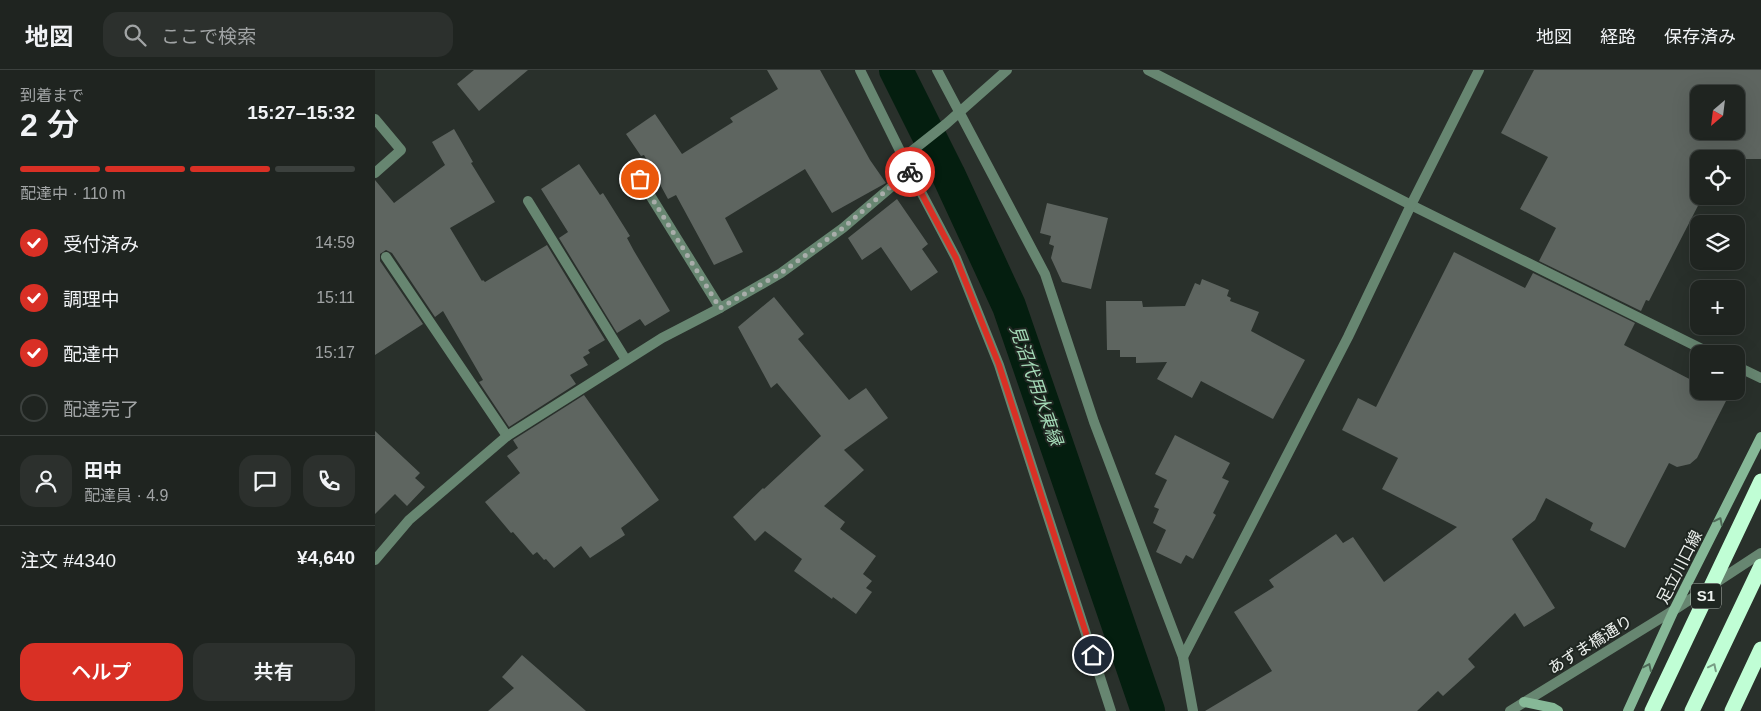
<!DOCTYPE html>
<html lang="ja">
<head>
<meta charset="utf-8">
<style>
	body { margin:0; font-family:Helvetica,"Noto Sans JP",sans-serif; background:#2c302d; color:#f1f3f6; height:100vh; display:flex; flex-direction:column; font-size:19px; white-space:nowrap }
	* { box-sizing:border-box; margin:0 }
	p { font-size:16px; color:#a1a4a5 }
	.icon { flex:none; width:28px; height:28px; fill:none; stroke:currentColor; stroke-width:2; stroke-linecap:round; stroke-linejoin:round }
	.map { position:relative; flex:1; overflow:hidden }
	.details { display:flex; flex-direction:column; background:#1f2420; width:375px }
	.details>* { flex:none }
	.needle { width:32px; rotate:208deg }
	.buttons { position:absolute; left:1315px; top:15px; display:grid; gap:10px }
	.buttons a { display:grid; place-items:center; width:55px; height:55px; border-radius:10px; background:#1f2420; box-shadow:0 5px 20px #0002,0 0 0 1px #3c413e; font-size:25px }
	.pin { position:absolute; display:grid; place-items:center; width:42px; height:42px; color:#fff; margin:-21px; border:2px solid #fff; border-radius:50%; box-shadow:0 1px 5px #0007 }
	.courier { position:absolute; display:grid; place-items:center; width:50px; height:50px; margin:-25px; border:4px solid #d93025; border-radius:50%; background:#fff; color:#222; box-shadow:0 1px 6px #0007 }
	.head em { font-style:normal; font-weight:600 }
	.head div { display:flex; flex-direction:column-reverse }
	.head { display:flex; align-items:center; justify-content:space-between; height:85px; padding:0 20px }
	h1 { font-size:32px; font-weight:600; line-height:38px }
	.bar { display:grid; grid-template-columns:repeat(4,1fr); gap:8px 5px; align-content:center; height:60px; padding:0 20px }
	.bar i { height:6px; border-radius:4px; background:#3c413e }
	.bar .selected { background:#d93025 }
	.bar p { grid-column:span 4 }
	.line { display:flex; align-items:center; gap:12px; padding:0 20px; border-top:1px solid #3c413e }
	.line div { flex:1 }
	.round { display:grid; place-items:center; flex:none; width:52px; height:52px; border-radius:15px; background:#2c302d }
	ol { padding:0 20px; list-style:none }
	li { display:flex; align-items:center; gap:15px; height:55px }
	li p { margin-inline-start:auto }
	li .icon { padding:5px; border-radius:50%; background:#d93025; color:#fff; stroke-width:4 }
	li:last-child { color:#a1a4a5 }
	li i { width:28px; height:28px; border:2px solid #3c413e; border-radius:50% }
	.primary-button { display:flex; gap:10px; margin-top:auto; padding:10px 20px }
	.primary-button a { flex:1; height:58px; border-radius:15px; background:#d93025; color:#fff; font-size:20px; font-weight:600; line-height:58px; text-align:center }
	.primary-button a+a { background:#2c302d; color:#f1f3f6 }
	header { display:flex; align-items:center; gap:30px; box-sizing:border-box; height:70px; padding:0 25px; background:#1f2420; border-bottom:1px solid #3c413e }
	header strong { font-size:24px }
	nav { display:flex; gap:28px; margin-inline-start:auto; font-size:18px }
	.search { width:350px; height:45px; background:#2c302d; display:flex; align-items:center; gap:12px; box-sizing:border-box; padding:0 18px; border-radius:15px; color:#a1a4a5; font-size:19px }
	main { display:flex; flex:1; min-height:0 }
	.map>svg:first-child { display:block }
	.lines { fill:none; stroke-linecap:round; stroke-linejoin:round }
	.canal { stroke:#041e0f; stroke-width:34 }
	.building { fill:#5e6560; fill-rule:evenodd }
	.service { stroke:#678671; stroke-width:10 }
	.minor { stroke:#678671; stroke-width:10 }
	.tertiary { stroke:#678671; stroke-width:10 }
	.secondary { stroke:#86b897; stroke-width:10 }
	.motorway { stroke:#c0fed5; stroke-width:15 }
	.motorway-bridge { stroke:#c0fed5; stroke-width:15 }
	.oneway { stroke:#4d6856 }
	.oneway2 { stroke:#789d84 }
	.done { stroke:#a8adaa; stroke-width:5; stroke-dasharray:0 9 }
	.route { stroke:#d93025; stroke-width:6 }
	.labels { text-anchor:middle; stroke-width:4; stroke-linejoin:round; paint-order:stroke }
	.shield { fill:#1f2621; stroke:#afb4b0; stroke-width:1 }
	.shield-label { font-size:15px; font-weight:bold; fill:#edf1ee }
	.street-label { font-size:16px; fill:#edf1ee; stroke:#1f2621 }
	.water-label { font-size:18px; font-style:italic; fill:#a3d9b6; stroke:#1f2621 }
</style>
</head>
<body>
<header>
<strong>地図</strong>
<div class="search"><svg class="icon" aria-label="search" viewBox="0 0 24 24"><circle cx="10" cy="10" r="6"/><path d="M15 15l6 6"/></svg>ここで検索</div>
<nav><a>地図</a><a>経路</a><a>保存済み</a></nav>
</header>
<main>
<section class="details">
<div class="head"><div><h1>2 分</h1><p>到着まで</p></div><em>15:27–15:32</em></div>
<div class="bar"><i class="selected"></i><i class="selected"></i><i class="selected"></i><i></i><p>配達中 · 110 m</p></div>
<ol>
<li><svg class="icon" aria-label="check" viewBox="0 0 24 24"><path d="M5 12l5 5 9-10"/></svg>受付済み<p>14:59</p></li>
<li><svg class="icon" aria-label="check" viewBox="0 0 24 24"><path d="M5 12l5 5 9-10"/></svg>調理中<p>15:11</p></li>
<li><svg class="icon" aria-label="check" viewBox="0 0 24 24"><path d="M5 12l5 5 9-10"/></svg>配達中<p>15:17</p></li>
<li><i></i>配達完了</li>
</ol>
<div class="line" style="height:90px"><a class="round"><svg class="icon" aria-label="person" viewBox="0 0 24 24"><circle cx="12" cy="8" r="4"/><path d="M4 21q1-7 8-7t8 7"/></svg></a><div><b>田中</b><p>配達員 · 4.9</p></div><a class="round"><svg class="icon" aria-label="chat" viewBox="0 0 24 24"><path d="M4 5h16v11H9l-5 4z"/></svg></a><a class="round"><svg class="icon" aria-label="phone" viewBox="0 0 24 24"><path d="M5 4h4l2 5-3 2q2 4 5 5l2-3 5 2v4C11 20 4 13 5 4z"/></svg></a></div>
<div class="line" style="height:65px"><div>注文 #4340</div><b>¥4,640</b></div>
<div class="primary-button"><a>ヘルプ</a><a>共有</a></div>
</section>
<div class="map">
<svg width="1386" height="641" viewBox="0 0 1386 641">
	<rect width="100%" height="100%" fill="#29302b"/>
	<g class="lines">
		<polyline class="canal" points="521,0 573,104 634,236 773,641"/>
	</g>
	<g class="building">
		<polygon points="99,0 153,0 104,41 82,14"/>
		<polygon points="392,0 445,0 495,90 511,113 457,143 430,99 350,148 368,182 339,195 301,125 293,129 269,85 266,86 251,64 280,44 307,84 358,52 355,48 403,19"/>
		<path d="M1159 0H1386V89H1352L1348 87 1347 89H1324V126H1328L1274 231 1271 230 1266 241 1164 191 1181 158 1145 139 1173 87 1126 63ZM1324 24H1361V61H1324Z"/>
		<polygon points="79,59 98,92 96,93 120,132 75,158 107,211 108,210 110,212 172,175 230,270 213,280 215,283 208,287 213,295 195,305 201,314 134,357 104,312 108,310 68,241 60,247 17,183 11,180 5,184 5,191 48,254 0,285 0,110 19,133 70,95 57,72"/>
		<polygon points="204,94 225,125 228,123 255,166 252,168 259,181 295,241 270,256 265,249 242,263 184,168 193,162 166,119"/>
		<polygon points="522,129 553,174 547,179 563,202 536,221 506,177 487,190 473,168"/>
		<polygon points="672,133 733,148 716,219 687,212 676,188 679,176 674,174 676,166 665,163"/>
		<polygon points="1079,182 1150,218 1158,203 1260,253 1249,275 1324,314 1324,321 1338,321 1352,329 1322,388 1315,394 1302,397 1294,393 1250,478 1215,460 1218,453 1171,428 1160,450 1137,469 1180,538 1149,557 1140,543 1093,589 1100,597 1068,626 1063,621 1042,641 830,641 897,601 859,542 899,517 894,510 961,464 968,473 978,467 1009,512 1082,457 1007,419 1023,388 967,360 983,328 1001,337"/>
		<polygon points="827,209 854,220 852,226 856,228 855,231 884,242 876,261 930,290 898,349 826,311 817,328 782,309 792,292 761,293 761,287 745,287 745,280 732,280 731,231 767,231 768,237 810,236 820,213 825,215"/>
		<polygon points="399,227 429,264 423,269 474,330 491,318 513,348 469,380 489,400 449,436 470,452 465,459 501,486 488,504 497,511 491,518 497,522 481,544 458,527 457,529 419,501 427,489 390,461 380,471 358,447 388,418 389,419 446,366 402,313 396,318 363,257"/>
		<polygon points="209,325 284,430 246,458 250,465 215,488 206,476 179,498 171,489 169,490 162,482 158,485 138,462 136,463 110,432 145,403 132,386 143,378 138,370"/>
		<polygon points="0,361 45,403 40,408 50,417 32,436 20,424 0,444"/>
		<polygon points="800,365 855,393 847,408 854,411 838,443 841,445 818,489 811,485 806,494 781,482 791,460 778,453 784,439 779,437 792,410 780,404"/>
		<polygon points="147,585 211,641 113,641 139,618 127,607"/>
	</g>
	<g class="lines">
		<polyline class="service" points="265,109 345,238"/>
		<g class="minor">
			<polyline points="485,0 535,101 581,188 624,295 736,641"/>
			<polyline points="562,0 670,204 719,352 808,587 818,641"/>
			<polyline points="773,0 1036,135 1337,284"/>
			<polyline points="0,49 26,80 0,103"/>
			<polyline points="528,88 571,54 632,0"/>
			<polyline points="153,131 251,290"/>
			<polyline points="11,187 132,366"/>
			<polyline points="1361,296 1386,308"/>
			<polyline points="0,490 34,450 132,366 287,268 345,238 406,203 468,158 535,101"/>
		</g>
		<g class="tertiary">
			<polyline points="808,587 973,267 1036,135 1104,0"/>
			<polyline points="1135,641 1299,540 1386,483"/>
		</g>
		<g class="secondary">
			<polyline points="1149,632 1178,638 1183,641"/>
			<polyline points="1253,641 1299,540 1386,367"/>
		</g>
		<g class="motorway">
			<polyline points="1317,641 1386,496"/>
			<polyline points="1357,641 1386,579"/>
		</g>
		<polyline class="motorway-bridge" points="1277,641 1386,411"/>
	</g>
	<defs><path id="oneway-chevron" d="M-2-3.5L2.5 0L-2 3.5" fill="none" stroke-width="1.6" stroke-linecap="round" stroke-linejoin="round" transform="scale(1.25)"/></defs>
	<g class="oneway">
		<use href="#oneway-chevron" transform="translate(1344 451) rotate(-63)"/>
		<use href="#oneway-chevron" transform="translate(1273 597) rotate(-65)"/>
	</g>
	<use class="oneway2" href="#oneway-chevron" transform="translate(1338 597) rotate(-64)"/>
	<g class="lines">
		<polyline class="done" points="265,109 345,238 406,203 468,158 534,101 535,102"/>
		<polyline class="route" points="535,102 581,188 624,295 718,585"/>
	</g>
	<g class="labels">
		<rect class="shield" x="1316" y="513.5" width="30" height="25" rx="4"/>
		<g class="shield-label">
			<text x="1331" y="531">S1</text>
		</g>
		<g class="street-label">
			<text transform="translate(1304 497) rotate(-63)" y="6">足立川口線</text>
			<text transform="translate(1215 574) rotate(-32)" y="6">あずま橋通り</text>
		</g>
		<g class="water-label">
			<text transform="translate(661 315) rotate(71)" y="6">見沼代用水東縁</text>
		</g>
	</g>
</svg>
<div class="buttons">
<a><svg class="needle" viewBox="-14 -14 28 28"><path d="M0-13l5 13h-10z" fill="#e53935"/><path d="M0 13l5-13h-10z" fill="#a1a4a5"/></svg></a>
<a><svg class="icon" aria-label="locate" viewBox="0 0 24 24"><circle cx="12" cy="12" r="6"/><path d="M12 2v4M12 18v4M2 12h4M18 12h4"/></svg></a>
<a><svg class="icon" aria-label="layers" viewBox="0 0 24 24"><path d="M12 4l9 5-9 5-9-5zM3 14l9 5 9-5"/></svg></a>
<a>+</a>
<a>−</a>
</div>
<div class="pin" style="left:265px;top:109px;background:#ea580c"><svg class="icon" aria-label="bag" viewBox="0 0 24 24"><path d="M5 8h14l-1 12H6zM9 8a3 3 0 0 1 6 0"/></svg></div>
<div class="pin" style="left:718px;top:585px;background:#1f2937"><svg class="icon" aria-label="home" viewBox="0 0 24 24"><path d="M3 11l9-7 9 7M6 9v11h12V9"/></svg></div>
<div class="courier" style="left:535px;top:102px"><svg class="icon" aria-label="bike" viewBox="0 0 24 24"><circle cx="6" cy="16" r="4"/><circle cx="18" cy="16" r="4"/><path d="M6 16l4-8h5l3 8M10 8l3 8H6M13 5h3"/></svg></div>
</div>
</main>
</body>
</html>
